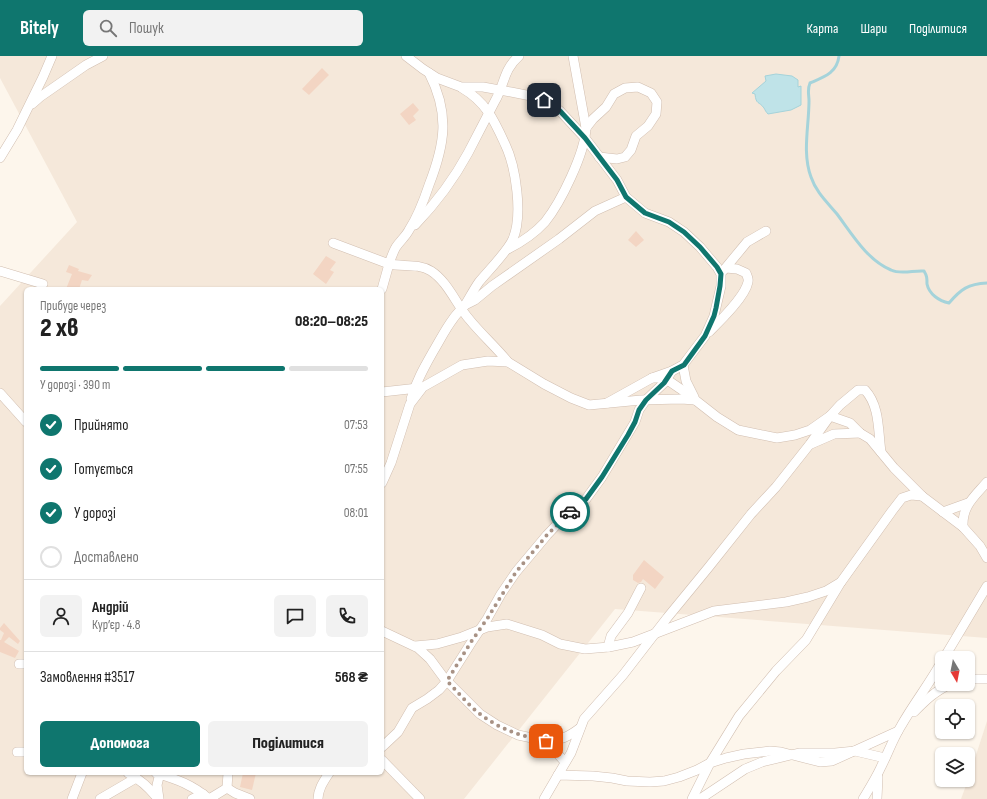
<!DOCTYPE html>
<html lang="uk">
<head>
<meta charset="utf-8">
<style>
	body { margin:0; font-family:"Sofia Sans Condensed",sans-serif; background:#f2f2f2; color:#222; height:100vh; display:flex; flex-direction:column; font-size:15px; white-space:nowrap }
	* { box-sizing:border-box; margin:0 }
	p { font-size:13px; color:#767676 }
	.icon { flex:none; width:22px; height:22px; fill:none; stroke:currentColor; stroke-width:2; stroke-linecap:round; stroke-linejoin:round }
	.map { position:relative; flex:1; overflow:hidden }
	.drawer { position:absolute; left:24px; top:231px; width:360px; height:488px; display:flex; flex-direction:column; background:#fff; border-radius:6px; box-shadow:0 1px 3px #0004 }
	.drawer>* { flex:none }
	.needle { width:26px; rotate:170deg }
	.tools { position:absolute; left:935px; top:595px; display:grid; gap:8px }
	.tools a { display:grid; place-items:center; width:40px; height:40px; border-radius:6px; background:#fff; box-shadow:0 1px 3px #0004; font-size:20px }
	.pin { position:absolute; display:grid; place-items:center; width:34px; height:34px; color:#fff; margin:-17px; border-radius:8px; box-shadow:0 2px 6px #0006 }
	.courier { position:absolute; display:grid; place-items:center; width:40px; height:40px; margin:-20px; border:3px solid #0f766e; border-radius:50%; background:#fff; color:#222; box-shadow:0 1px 5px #0007 }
	.head em { font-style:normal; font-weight:800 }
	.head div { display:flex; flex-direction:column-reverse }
	.head { display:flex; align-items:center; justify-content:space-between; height:68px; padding:0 16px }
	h1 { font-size:26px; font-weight:800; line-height:30px }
	.bar { display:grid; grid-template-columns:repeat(4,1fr); gap:6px 4px; align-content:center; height:48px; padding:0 16px }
	.bar i { height:5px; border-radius:3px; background:#e0e0e0 }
	.bar .on { background:#0f766e }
	.bar p { grid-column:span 4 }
	.line { display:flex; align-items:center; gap:10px; padding:0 16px; border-top:1px solid #e0e0e0 }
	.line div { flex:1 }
	.round { display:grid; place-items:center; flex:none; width:42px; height:42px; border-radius:6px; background:#f2f2f2 }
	ol { padding:0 16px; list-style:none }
	li { display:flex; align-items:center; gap:12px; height:44px }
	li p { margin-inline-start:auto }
	li .icon { padding:4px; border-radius:50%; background:#0f766e; color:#fff; stroke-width:4 }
	li:last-child { color:#767676 }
	li i { width:22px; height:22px; border:2px solid #e0e0e0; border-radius:50% }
	.primary-button { display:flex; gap:8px; margin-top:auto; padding:8px 16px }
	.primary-button a { flex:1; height:46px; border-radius:6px; background:#0f766e; color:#fff; font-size:16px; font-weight:800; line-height:46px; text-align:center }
	.primary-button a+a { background:#f2f2f2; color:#222 }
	header { display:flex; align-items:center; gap:24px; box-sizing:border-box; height:56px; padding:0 20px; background:#0f766e; color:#fff }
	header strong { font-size:19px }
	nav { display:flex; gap:22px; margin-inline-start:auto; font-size:14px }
	.search { width:280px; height:36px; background:#f2f2f2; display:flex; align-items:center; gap:10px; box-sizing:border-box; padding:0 14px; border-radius:6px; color:#767676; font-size:15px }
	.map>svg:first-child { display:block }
	.residential { fill:#f5e8da; fill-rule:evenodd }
	.water { fill:#bfe3e8; stroke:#a5d3da }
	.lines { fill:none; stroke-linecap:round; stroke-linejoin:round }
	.stream { stroke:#a5d3da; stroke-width:3 }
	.building { fill:#f3d5c3 }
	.street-casing { stroke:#d1beb0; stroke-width:10 }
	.street { stroke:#fff; stroke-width:9 }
	.done { stroke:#a89285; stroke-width:4; stroke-dasharray:0 7.2 }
	.route { stroke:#0f766e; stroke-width:5 }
</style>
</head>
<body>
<header>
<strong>Bitely</strong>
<div class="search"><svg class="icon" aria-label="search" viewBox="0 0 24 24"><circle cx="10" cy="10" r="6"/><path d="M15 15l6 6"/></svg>Пошук</div>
<nav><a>Карта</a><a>Шари</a><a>Поділитися</a></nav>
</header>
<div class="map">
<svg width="987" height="743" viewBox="0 0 987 743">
	<rect width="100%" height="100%" fill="#fdf6ec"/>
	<g class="residential">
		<path d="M0 0H987V582L615 553 464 743H0V250L77 166 0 22ZM26 233H382V717H26Z"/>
		<polygon points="987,665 987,743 961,743 968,724"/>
	</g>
	<path class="water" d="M776 18 792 20 798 24V31L801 30V49L791 54 768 58C766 56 765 54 764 52 759 45 756 49 755 38L752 37 766 25 765 20Z"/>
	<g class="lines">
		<path class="stream" d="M839 0C837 17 824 21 810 27 807 34 809 38 809 45 809 70 802 97 811 121 816 136 827 146 837 158 852 178 867 204 891 214 901 219 914 214 924 215 927 220 927 222 927 228 929 238 939 245 949 247 961 233 968 228 987 227"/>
	</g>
	<g class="building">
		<polygon points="322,12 329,19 309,39 302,33"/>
		<polygon points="413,47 419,54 413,60 416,64 409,69 400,58"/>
		<polygon points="636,175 644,184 636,191 628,184"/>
		<polygon points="326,200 336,206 330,214 334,216 326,228 313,218"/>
		<polygon points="69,209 79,213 78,215 92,219 88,225 82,224 79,233 66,233 72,218 66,216"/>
		<polygon points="644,504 664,521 655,533 643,523 641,526 638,527 633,524 633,519"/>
		<polygon points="4,567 20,585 18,588 9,581 4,586 19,595 15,602 0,596 0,584 1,584 4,577 0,574 0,572"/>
		<polygon points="243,717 256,717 252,734 240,731"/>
	</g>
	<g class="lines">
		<g class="street-casing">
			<g id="street">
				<polyline points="406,0 423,13 437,22 461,31 483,31 511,36 536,41 551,48 560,55 585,82 617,124 626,141 645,157 669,166 684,176 700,191 717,211 721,218 721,230 714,260 705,280 683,309 672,315 652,322"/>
				<polyline points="32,48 40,41 86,9 103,0"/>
				<polyline points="586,72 593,63 606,51 614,38 625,32 638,31 651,37 657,46 656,58 648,70 636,80 631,94 625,101 617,103 599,101"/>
				<polyline points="0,102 17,74 43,21 52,0"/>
				<path d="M415 169C435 148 454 123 468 97 477 80 486 62 495 45 505 28 503 14 519 0"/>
				<path d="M333 187 389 208C391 202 393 196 396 191 400 185 406 180 409 174 418 160 424 144 429 129 445 88 450 58 429 17"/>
				<path d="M508 193C522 186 535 177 545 166 561 146 585 97 586 72L573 0"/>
				<polyline points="0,215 43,228"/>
				<polyline points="723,215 747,186 766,175"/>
				<path d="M382 233 389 208C403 211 418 207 431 215 448 226 456 248 469 263 481 278 496 291 508 306"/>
				<polyline points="465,249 475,244 492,230 559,183 595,155 626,141"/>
				<path d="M709 276C720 265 745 241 748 226 749 223 747 220 746 217L737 213 726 212"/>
				<polyline points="683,309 686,325 694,341"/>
				<polyline points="382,336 418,332"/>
				<polyline points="0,337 26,366"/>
				<path d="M411 343C416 325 425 310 434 294 440 284 446 272 453 263 456 258 461 254 465 249 470 241 474 233 479 226 488 215 508 195 513 183 523 159 516 111 505 88 494 64 486 46 462 32"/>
				<polyline points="607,347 652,322 661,322 666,323 685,336 717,361 738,374 777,382 795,379 810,374 830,360 850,367 860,377 870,383 894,412 922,440 963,471 980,490 987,502"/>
				<polyline points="811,388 834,378 860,377"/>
				<polyline points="382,427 391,407 410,348 423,331 462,309 488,305 508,306 544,328 571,342 589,349 641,344 681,343 695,344"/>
				<polyline points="943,456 968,447"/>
				<path d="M963 471C962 450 974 441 987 426"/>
				<polyline points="382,575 418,592 430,603 444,622 480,658 497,669 518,679 546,685 565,706"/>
				<polyline points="415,590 437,588 462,581 487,571 507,568 542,579 560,588 585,593 609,591 633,586 714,555 786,546 808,541 826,535 841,526"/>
				<polyline points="608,591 611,580 628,557 641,532"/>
				<polyline points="944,602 987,530"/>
				<polyline points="19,608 26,608"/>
				<polyline points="968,623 987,623"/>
				<path d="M914 656C925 645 936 634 951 628"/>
				<path d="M546 685C561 684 568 681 580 672"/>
				<polyline points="382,691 398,676 412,652 427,643 439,634 447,625 471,587 487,563 501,538 516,516 547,479 564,461 586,443 602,421 635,366 639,354 646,344 664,327 672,315"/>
				<polyline points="17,696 26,696"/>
				<polyline points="382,704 420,743"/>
				<path d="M128 717C141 724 149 731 158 743"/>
				<path d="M156 717C178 724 191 728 209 743"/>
				<path d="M558 719 571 697 584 663 623 619 667 562 708 512 751 458 776 431 810 388 830 360 840 349 858 334H865C880 350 878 375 881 396"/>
				<polyline points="227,732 235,737 250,743"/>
				<polyline points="72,743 82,717"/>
				<polyline points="100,743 136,722"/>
				<polyline points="159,743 157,729 160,717"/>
				<polyline points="192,743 203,738"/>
				<polyline points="209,743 227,732 228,717"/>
				<path d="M318 743C318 733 324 725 329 717"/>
				<polyline points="544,743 558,719 593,720 612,722 627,725 650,726 664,725 679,721 697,714 710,707 726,702 744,698 770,695 781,696 820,706 832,705 898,675"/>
				<polyline points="692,743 710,707 739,660 776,615 806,584 841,526 892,455 902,442 911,439 922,440"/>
				<polyline points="700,743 745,713 762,706 799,697 835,697 855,695 885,702"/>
				<path d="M863 743C869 733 876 722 881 711 888 697 893 683 901 670 914 647 930 627 942 605"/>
				<polyline points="877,743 878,721"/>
			</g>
		</g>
		<use href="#street" class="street"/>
	</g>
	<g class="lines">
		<path class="done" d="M546 685C521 680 501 674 480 658 468 649 458 636 447 625L471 586 487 563 516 516 547 479 570 456"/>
		<polyline class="route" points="544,44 551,48 560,55 585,82 617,124 626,141 645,157 669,166 684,176 700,191 717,211 721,218 720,230 716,252 714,260 705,280 684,309 672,315 664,327 646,344 639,354 635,366 628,379 602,421 586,443 570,456"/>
	</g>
</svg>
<div class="tools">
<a><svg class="needle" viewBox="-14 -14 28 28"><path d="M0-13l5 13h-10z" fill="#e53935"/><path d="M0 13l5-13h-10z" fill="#767676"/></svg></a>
<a><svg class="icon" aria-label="locate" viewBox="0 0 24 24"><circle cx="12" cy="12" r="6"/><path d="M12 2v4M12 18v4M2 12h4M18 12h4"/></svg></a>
<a><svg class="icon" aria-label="layers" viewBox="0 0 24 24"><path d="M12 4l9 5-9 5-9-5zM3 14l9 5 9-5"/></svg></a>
</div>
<div class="pin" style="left:546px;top:685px;background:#ea580c"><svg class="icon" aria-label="bag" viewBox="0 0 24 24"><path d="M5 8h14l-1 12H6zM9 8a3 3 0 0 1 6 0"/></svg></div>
<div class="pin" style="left:544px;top:44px;background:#1f2937"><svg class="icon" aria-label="home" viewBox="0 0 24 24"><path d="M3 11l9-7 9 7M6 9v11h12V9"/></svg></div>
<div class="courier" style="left:570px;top:456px"><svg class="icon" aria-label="car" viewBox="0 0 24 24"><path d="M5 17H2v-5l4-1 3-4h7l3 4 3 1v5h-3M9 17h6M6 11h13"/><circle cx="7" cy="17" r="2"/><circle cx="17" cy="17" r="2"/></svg></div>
<section class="drawer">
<div class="head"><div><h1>2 хв</h1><p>Прибуде через</p></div><em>08:20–08:25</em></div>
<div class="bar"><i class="on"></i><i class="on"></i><i class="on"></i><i></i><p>У дорозі · 390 m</p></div>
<ol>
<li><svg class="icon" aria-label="check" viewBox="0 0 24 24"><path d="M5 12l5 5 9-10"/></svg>Прийнято<p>07:53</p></li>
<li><svg class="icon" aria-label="check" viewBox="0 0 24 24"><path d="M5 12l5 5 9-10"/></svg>Готується<p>07:55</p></li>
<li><svg class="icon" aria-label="check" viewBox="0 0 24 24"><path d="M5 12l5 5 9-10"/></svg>У дорозі<p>08:01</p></li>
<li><i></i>Доставлено</li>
</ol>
<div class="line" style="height:72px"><a class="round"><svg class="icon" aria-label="person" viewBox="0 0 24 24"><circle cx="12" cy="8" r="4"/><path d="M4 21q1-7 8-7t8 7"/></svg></a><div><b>Андрій</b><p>Кур’єр · 4.8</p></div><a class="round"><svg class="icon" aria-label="chat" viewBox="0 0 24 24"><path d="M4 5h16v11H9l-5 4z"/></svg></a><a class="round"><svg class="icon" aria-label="phone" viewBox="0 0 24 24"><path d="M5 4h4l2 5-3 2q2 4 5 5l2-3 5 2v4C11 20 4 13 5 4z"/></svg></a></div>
<div class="line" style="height:52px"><div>Замовлення #3517</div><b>568 ₴</b></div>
<div class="primary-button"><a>Допомога</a><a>Поділитися</a></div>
</section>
</div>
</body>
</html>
